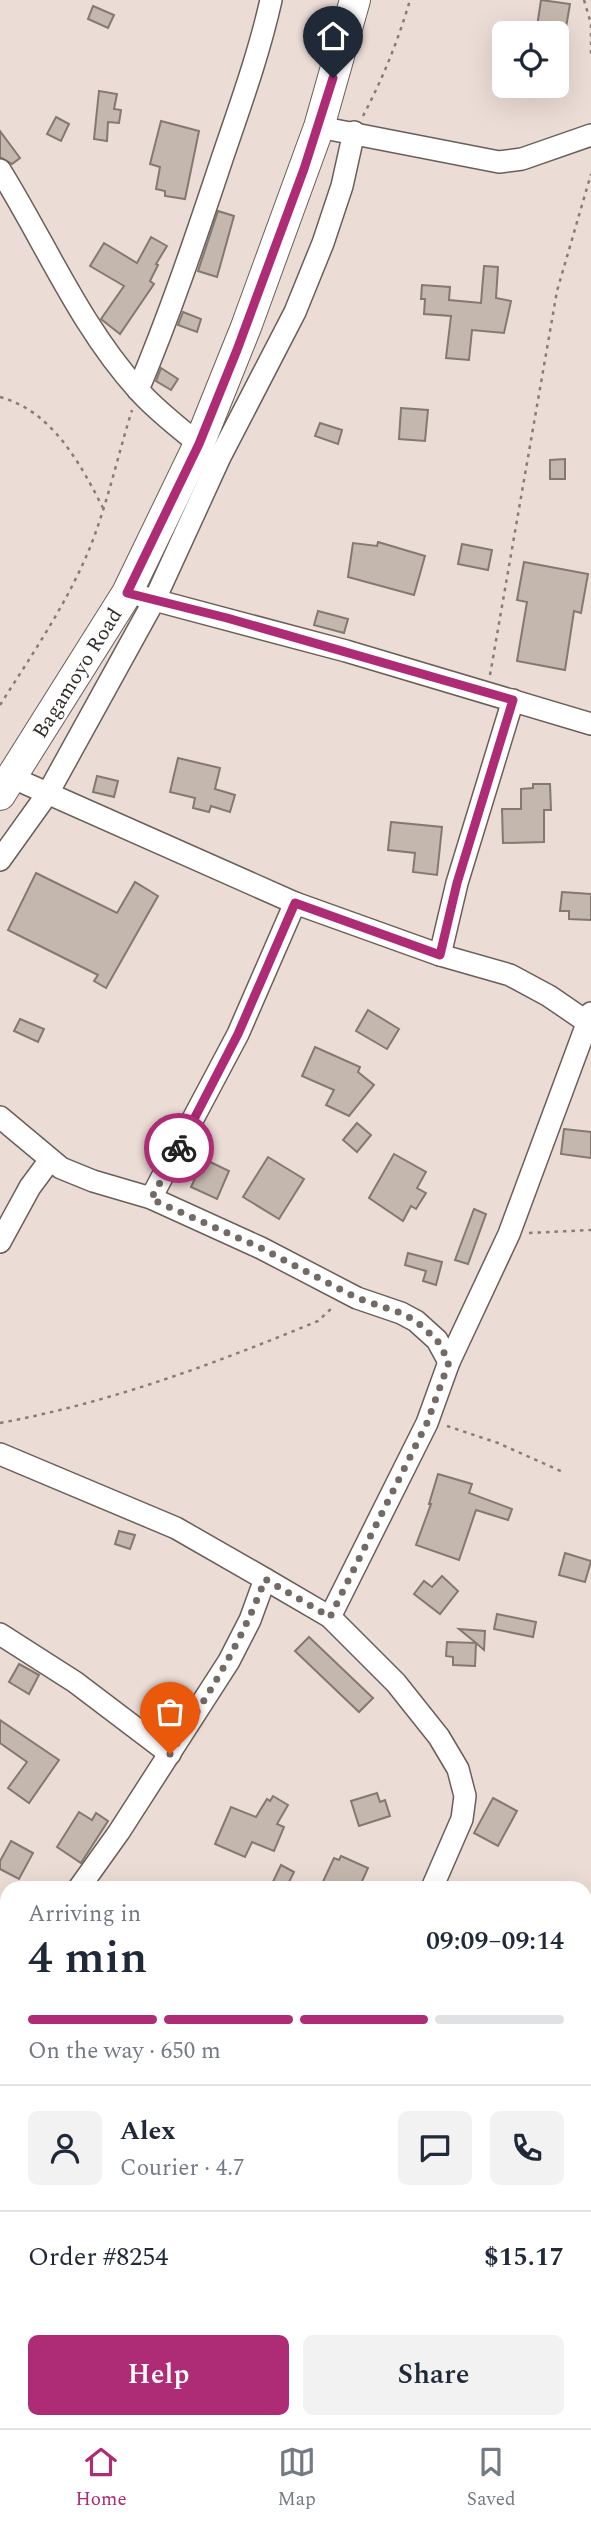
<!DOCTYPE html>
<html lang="en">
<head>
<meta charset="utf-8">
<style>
	body { margin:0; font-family:Spectral,serif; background:#f2f2f3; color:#1f2937; height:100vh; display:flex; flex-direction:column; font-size:26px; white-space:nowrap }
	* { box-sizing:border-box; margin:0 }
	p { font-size:23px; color:#747a83 }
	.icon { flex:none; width:38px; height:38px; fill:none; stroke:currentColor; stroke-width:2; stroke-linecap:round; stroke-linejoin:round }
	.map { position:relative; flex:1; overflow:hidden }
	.drawer { position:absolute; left:0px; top:1881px; width:592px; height:548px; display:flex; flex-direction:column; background:#fff; border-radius:21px 21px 0 0; box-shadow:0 7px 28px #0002 }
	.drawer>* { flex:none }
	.tools { position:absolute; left:492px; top:21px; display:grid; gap:14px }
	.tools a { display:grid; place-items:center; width:77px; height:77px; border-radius:10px; background:#fff; box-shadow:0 7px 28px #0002; font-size:35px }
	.pin { position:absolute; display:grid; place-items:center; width:60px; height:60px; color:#fff; margin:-72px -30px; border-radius:50% 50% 50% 0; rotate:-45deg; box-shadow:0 0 7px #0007 }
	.pin .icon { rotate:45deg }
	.courier { position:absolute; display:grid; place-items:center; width:70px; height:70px; margin:-35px; border:5px solid #ae2b75; border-radius:50%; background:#fff; color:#222; box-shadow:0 2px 9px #0007 }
	.summary em { font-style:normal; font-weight:600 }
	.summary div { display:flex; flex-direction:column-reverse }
	.summary { display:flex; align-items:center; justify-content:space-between; height:119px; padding:0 28px }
	h1 { font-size:46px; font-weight:600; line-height:52px }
	.bar { display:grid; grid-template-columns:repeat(4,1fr); gap:10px 7px; align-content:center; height:84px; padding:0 28px }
	.bar i { height:9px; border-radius:5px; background:#e0e1e3 }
	.bar .active { background:#ae2b75 }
	.bar p { grid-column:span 4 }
	.line { display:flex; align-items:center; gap:18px; padding:0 28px; border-top:2px solid #e0e1e3 }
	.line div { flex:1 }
	.round { display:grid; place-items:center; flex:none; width:74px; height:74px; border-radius:10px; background:#f2f2f3 }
	.primary-button { display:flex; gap:14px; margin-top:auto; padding:14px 28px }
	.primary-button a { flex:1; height:80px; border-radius:10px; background:#ae2b75; color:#fff; font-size:28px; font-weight:600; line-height:80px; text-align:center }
	.primary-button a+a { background:#f2f2f3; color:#1f2937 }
	.tab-bar { display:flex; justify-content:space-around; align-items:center; height:98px; border-top:2px solid #e0e1e3; background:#fff; font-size:19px; color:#747a83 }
	.tab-bar a { display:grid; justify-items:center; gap:4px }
	.tab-bar .active { color:#ae2b75 }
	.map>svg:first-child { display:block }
	.building { fill:#c4b8ae; stroke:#847970; stroke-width:2 }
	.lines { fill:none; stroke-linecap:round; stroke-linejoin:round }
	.minor-casing { stroke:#6b5e58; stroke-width:24 }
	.highway-casing { stroke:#6b5e58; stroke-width:32 }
	.path { stroke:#877d78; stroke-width:2.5; stroke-dasharray:3.5 5; stroke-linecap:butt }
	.minor { stroke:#fff; stroke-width:21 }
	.highway { stroke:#fff; stroke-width:30 }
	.done { stroke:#736a66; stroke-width:7; stroke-dasharray:0 12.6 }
	.route { stroke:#ae2b75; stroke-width:9 }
	.labels { text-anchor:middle; stroke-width:5; stroke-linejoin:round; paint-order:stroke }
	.street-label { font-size:21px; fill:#332d2a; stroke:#fff }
</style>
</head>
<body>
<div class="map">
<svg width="591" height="2428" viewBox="0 0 591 2428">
	<rect width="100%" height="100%" fill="#ebdcd5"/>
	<g class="building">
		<polygon points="541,0 570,4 565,33 536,33"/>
		<polygon points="93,6 114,15 108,28 88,19"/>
		<polygon points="99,91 117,94 114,109 121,110 119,123 108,122 107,141 94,139"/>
		<polygon points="56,117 69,124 61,141 47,134"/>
		<polygon points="161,121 199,131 185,199 165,196 165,191 156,189 160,167 150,164"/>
		<polygon points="0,131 20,158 12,164 0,157"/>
		<polygon points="218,211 234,216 217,277 198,271"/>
		<polygon points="151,237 167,246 156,264 158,265 150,281 154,284 120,334 101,319 124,286 90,266 104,243 137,263"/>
		<polygon points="484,266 498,267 496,298 511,301 504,333 472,330 469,360 446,358 451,316 424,314 425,299 421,299 422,285 450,287 449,300 481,303"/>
		<polygon points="183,312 201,319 197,332 178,325"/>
		<polygon points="161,368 178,379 171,390 156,381"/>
		<polygon points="401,408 428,410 425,441 399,439"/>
		<polygon points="320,423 342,430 338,444 315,436"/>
		<polygon points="565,459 565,479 550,479 550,460"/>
		<polygon points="378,542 425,556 414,595 348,577 353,543 377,546"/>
		<polygon points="462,544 492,550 488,570 458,564"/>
		<polygon points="524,562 588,574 581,613 574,611 565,670 517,661 527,602 517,600"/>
		<polygon points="318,611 348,619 344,633 314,625"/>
		<polygon points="178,758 220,768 215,789 235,795 230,812 211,806 209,812 193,808 195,798 170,792"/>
		<polygon points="97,776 118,781 114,797 93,792"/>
		<polygon points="533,784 550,784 551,810 544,810 544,842 503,843 502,809 521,809 521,789 533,788"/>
		<polygon points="391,822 442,827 437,875 413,872 415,853 388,850"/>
		<polygon points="36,873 117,913 135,882 158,896 106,988 94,981 98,975 8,930"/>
		<polygon points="562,892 591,894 591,920 569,919 569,911 560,911"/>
		<polygon points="368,1010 399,1029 387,1049 356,1031"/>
		<polygon points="20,1019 44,1029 38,1042 14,1031"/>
		<polygon points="315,1047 360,1067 358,1072 374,1085 349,1116 326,1105 334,1090 302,1076"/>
		<polygon points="357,1123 371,1135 357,1152 343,1140"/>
		<polygon points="564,1129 591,1132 591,1158 561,1154"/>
		<polygon points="394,1154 426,1172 417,1188 426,1193 416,1209 411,1206 403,1221 369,1198"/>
		<polygon points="268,1157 304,1179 279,1219 243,1197"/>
		<polygon points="204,1159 229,1171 217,1199 191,1187"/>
		<polygon points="474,1209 486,1214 468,1264 455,1260"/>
		<polygon points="408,1253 442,1262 436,1285 423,1281 426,1271 405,1265"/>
		<polygon points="438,1474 472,1484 469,1493 512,1509 508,1520 476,1510 459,1560 416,1545 431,1504 429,1504"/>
		<polygon points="119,1531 135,1535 130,1549 115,1544"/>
		<polygon points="565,1553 591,1561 585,1582 559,1575"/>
		<polygon points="442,1576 458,1591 440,1614 414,1594 424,1581 432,1587"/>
		<polygon points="497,1614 536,1622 533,1637 494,1629"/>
		<polygon points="459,1629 485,1631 484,1650 476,1643 475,1666 453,1665 453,1657 446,1656 447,1642 476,1643"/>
		<polygon points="309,1637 373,1698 359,1712 295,1651"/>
		<polygon points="19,1664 39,1675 29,1694 9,1682"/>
		<polygon points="0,1720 59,1760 29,1803 8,1788 27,1762 0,1743"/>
		<polygon points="377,1793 380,1802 385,1800 390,1816 359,1826 351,1801"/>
		<polygon points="273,1796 288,1805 277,1824 284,1827 274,1851 252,1842 245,1857 215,1844 231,1807 256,1817 267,1799 270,1801"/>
		<polygon points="493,1798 517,1811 498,1846 474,1833"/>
		<polygon points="79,1812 92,1820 96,1813 108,1821 81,1863 57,1847"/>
		<polygon points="11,1841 33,1853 19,1879 0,1869 0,1861"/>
		<polygon points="341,1856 368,1868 359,1888 320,1888 334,1858 339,1860"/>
		<polygon points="281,1865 294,1872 286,1888 270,1888"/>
	</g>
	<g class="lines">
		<g class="minor-casing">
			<g id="minor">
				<polyline points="319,127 499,162 522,159 591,135"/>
				<path d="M0 170C46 244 80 326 139 391 157 411 178 427 199 444"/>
				<path d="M138 390C170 314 196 237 222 159 240 106 259 54 271 0"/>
				<polyline points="143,597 346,651 591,724"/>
				<polyline points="11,777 295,903 440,955 510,975 549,996 587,1022"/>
				<polyline points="0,860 48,793 155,599 220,457 295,312 323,243 342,186 354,132"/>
				<polyline points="440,955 457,883 513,700"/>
				<polyline points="0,1117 61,1168 93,1181 151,1198 261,1248 357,1298 401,1313 416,1321 437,1340 449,1362"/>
				<polyline points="151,1198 238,1034 295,903"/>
				<polyline points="0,1242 30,1187 50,1160"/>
				<polyline points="0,1454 176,1528 265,1579 330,1617 396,1683 439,1737 458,1769 465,1796 462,1819 432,1888"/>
				<polyline points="330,1617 427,1423 449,1362 509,1234 591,1013"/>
				<polyline points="0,1634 75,1682 170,1754"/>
				<polyline points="79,1888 119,1832 229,1661 250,1620 265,1579"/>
				<polyline points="0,1922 7,1940"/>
				<polyline points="584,1959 591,1961"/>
				<polyline points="0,1989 7,1983"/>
				<polyline points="584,2192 591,2195"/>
				<polyline points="0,2215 7,2212"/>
			</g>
		</g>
		<g class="highway-casing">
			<polyline id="highway" points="0,795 127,593 199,444 246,327 319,127 355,0"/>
		</g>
		<g class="path">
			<polyline points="584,0 591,24 591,54"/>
			<path d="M363 116C383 78 398 41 410 0"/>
			<path d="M0 397C52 411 80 463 103 508"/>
			<polyline points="490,675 557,291 591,174"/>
			<path d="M0 705C33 653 68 602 91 545 108 501 118 455 132 410"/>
			<polyline points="529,1233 591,1230"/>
			<path d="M0 1423C112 1402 214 1364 318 1321L334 1306"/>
			<polyline points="447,1426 498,1443 565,1473"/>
		</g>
		<use href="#minor" class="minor"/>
		<use href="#highway" class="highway"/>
	</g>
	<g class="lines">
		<path class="done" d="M170 1754C207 1697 242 1642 265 1579L330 1617 427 1423 449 1362 437 1340 416 1321 401 1313 357 1298 261 1248 151 1199 179 1148"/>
		<polyline class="route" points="179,1148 238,1034 295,903 440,955 457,883 513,700 227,618 127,593 199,444 237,350 304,169 333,78"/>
	</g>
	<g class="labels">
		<g class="street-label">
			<text transform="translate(77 673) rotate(-58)" y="7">Bagamoyo Road</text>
		</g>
	</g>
</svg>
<div class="tools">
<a><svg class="icon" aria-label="locate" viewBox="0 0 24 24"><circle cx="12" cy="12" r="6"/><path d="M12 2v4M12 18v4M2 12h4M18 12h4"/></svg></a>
</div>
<div class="pin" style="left:170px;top:1754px;background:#ea580c"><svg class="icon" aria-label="bag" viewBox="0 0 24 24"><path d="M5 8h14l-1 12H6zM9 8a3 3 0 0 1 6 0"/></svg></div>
<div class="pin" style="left:333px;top:78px;background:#1f2937"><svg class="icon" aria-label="home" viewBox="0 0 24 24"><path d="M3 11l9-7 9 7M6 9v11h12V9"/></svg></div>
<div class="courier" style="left:179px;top:1148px"><svg class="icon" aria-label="bike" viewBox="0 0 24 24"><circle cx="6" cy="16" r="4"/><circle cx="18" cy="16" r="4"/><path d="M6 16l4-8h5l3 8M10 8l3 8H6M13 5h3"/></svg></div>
<section class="drawer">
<div class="summary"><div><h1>4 min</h1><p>Arriving in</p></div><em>09:09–09:14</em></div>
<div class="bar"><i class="active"></i><i class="active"></i><i class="active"></i><i></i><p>On the way · 650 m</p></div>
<div class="line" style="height:126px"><a class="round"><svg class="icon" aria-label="person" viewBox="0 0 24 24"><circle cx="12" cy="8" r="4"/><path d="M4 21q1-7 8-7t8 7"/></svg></a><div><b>Alex</b><p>Courier · 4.7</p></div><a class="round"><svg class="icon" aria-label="chat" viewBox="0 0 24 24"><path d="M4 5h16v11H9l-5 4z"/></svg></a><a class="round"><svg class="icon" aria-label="phone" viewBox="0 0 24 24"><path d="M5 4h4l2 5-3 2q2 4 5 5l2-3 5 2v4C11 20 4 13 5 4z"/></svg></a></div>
<div class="line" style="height:91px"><div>Order #8254</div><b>$15.17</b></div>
<div class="primary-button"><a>Help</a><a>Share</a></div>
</section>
</div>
<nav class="tab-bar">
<a class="active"><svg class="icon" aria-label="home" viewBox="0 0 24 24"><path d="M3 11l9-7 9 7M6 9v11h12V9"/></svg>Home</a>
<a><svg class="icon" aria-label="map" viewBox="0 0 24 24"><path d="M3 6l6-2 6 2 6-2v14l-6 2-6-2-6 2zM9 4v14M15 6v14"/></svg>Map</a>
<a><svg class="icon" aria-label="saved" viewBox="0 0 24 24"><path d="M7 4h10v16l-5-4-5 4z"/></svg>Saved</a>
</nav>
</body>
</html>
